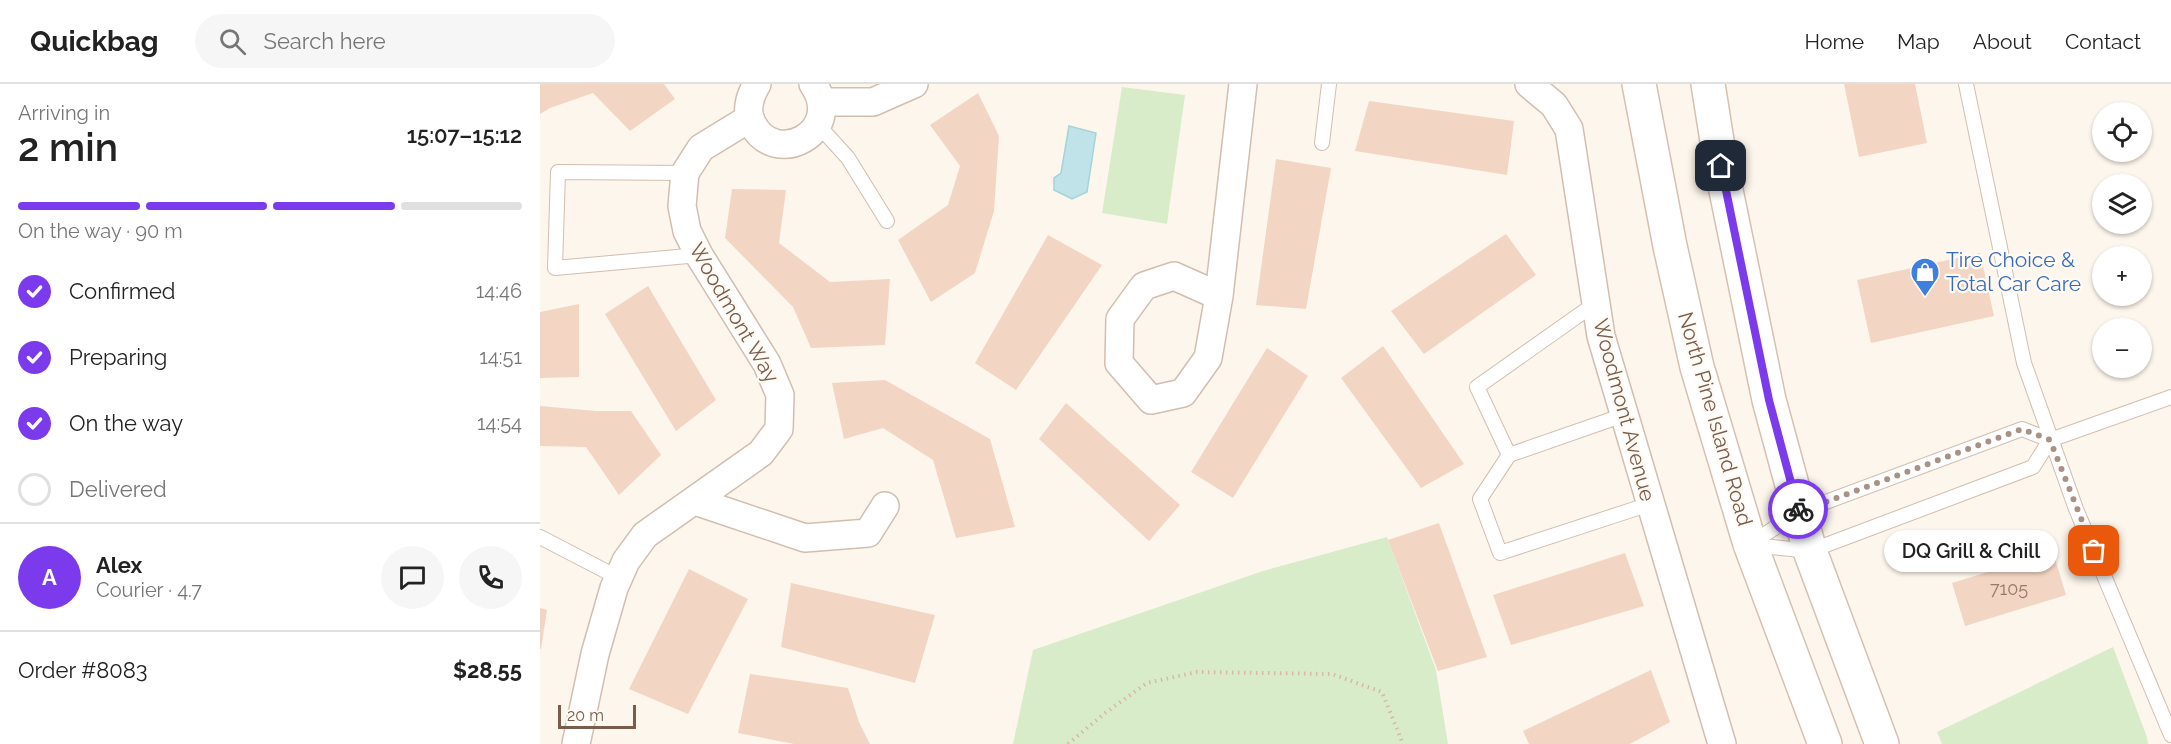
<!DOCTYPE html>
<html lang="en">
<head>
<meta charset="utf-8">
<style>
	body { margin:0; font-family:Raleway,sans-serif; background:#f6f6f6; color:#222; height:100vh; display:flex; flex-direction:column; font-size:22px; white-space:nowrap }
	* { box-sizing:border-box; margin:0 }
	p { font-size:20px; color:#767676 }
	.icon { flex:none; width:33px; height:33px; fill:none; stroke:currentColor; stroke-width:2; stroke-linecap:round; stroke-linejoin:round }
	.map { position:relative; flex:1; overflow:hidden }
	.drawer { display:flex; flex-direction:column; background:#fff; width:540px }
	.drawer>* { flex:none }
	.controls { position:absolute; left:1552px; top:18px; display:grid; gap:12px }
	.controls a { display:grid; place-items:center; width:60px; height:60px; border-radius:50%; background:#fff; box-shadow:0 2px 4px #0004; font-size:30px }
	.scale { position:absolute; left:18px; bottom:15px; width:78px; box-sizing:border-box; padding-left:6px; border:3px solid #7a5c4d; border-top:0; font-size:16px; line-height:21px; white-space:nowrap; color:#7a5c4d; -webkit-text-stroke:4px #fffaf3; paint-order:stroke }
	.pin { position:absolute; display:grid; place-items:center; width:51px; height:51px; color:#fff; margin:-26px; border-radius:12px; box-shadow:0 3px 9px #0006 }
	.courier { position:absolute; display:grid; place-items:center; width:60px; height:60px; margin:-30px; border:4px solid #7c3aed; border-radius:50%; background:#fff; color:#222; box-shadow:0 2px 8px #0007 }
	.bubble { position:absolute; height:42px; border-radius:21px; background:#fff; box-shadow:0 2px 4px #0004; font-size:20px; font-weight:600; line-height:42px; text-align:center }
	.head em { font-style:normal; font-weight:600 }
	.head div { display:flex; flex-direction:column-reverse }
	.head { display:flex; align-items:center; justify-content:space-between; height:102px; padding:0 18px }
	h1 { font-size:39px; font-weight:600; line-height:45px }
	.bar { display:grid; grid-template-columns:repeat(4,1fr); gap:9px 6px; align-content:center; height:72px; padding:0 18px }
	.bar i { height:8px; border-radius:4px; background:#e0e0e0 }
	.bar .current { background:#7c3aed }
	.bar p { grid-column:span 4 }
	.line { display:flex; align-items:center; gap:15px; padding:0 18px; border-top:2px solid #e0e0e0 }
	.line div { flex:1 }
	.round { display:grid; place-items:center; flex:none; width:63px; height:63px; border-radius:32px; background:#f6f6f6 }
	ol { padding:0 18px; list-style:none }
	li { display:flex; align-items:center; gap:18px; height:66px }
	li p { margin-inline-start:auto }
	li .icon { padding:6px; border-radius:50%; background:#7c3aed; color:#fff; stroke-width:4 }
	li:last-child { color:#767676 }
	li i { width:33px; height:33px; border:3px solid #e0e0e0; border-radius:50% }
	header { display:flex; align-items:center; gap:36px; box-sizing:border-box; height:84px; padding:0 30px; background:#fff; border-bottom:2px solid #e0e0e0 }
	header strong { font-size:28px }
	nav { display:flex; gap:33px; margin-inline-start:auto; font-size:21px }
	.search { width:420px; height:54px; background:#f6f6f6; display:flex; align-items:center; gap:15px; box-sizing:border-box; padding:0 21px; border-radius:33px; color:#767676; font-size:22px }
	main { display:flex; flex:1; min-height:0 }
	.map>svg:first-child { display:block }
	.green { fill:#d8ecc9 }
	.water { fill:#bfe3e8; stroke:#a5d3da; stroke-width:1.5 }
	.building { fill:#f3d5c3 }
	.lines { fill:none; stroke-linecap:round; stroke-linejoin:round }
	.lane-casing { stroke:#d1beb0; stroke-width:16 }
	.street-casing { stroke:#d1beb0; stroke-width:30 }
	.secondary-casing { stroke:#d6c0b0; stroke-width:36 }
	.path { stroke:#d9b8a5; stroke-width:4; stroke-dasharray:1.5 4.5; stroke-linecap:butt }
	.lane { stroke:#fff; stroke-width:14 }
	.street { stroke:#fff; stroke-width:27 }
	.secondary { stroke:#fff; stroke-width:33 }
	.done { stroke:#a89285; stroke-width:6; stroke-dasharray:0 10.8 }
	.route { stroke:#7c3aed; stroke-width:8 }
	.labels { text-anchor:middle; stroke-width:4.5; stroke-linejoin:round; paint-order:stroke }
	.number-label { font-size:18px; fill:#987a6a }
	.shop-label { font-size:21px; fill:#366cbe; stroke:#fffaf3; text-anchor:start }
	.street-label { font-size:21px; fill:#7a5c4d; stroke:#fffaf3 }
</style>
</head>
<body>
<header>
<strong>Quickbag</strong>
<div class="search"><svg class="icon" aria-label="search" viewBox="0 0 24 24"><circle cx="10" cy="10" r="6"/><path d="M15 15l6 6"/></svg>Search here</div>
<nav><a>Home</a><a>Map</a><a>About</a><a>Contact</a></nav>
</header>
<main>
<section class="drawer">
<div class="head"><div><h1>2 min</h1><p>Arriving in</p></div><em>15:07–15:12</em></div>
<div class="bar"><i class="current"></i><i class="current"></i><i class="current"></i><i></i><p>On the way · 90 m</p></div>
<ol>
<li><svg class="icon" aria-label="check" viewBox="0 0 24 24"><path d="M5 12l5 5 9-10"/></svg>Confirmed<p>14:46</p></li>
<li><svg class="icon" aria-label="check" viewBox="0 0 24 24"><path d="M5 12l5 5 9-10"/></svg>Preparing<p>14:51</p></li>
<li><svg class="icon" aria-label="check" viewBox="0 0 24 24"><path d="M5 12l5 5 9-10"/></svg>On the way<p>14:54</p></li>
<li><i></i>Delivered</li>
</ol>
<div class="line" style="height:108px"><b class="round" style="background:#7c3aed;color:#fff">A</b><div><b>Alex</b><p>Courier · 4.7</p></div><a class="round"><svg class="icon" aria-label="chat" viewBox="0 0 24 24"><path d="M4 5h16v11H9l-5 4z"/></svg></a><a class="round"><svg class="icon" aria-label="phone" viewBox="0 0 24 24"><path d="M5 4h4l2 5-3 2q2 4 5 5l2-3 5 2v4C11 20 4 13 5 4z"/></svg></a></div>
<div class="line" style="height:78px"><div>Order #8083</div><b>$28.55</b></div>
</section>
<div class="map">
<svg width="1631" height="660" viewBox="0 0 1631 660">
	<rect width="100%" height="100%" fill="#fdf6ec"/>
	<g class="green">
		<polygon points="582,3 645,11 627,140 562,129"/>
		<polygon points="847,453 896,586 908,660 473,660 493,566 723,487"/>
		<polygon points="1573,563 1607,653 1608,660 1402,660 1397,648"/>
	</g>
	<polygon class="water" points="529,42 556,49 547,108 532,115 514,106 514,94 521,89"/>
	<g class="building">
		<polygon points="0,0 124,0 135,15 90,47 53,9 10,24 0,30"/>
		<polygon points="1304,0 1375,0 1387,59 1319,73"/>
		<polygon points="438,9 459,52 454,127 435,189 391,218 358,156 408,121 420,82 390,41"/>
		<polygon points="829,17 974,37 967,91 815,67"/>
		<polygon points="736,75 791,84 766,225 716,221"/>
		<polygon points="192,105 246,106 239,159 290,198 350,195 345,261 271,264 253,223 185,154"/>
		<polygon points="966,150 996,191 884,270 851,227"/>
		<polygon points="508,151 562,181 476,306 435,279"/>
		<polygon points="1440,169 1454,232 1331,259 1317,196"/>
		<polygon points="108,202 176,316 136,347 65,230"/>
		<polygon points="39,220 39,293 0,294 0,228"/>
		<polygon points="843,262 924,380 881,404 801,294"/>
		<polygon points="727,264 768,292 693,414 651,388"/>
		<polygon points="345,296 450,355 475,443 416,454 393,376 343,344 304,355 292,299"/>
		<polygon points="526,319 640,421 609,457 499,355"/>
		<polygon points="0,322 56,327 91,327 121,371 79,411 46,363 0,362"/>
		<polygon points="899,439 947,573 898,587 848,456"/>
		<polygon points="1513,468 1526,511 1425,542 1412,499"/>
		<polygon points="1085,469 1104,522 971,561 953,511"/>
		<polygon points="149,485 208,515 148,630 89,605"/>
		<polygon points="251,499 395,531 375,599 241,563"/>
		<polygon points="0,524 7,526 1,565 0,565"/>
		<polygon points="1111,586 1130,638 1090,660 989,660 983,647"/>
		<polygon points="210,590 308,604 319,638 330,660 254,660 198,649"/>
	</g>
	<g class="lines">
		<g class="lane-casing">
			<g id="lane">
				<polyline points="1426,0 1484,279 1536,425 1631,651"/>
				<polyline points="278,41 308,74 347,137"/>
				<polyline points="782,59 789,0"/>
				<polyline points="145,89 18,88 15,184 159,171"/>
				<polyline points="1056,219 937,303 969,371 1084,331"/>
				<polyline points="969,371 940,415 960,469 1110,420"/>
				<polyline points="0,453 79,494"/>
				<polyline points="1210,460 1259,428 1482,345 1510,356"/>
				<polyline points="1213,461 1270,467 1493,383 1510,356 1631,313"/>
			</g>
		</g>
		<g class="street-casing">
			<g id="street">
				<path d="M217 0C210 12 205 26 212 39 235 86 306 47 273 0"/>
				<polyline points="989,0 1014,21 1029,45 1061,252 1182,660"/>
				<polyline points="282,18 333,18 374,0"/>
				<polyline points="679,212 634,192 604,202 580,235 579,279 611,316 643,309 668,274 679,212 703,0"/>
				<polyline points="155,417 265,454 328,449 345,422"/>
				<polyline points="36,660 55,570 74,504 86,477 105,451 221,369 239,345 240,311 227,280 159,171 147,147 142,122 145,89 161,64 210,34"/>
			</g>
		</g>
		<g class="secondary-casing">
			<g id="secondary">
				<polyline points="1099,0 1130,162 1157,283 1210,460 1285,660"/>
				<polyline points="1168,0 1181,82 1229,316 1270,467 1342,660"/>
			</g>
		</g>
		<polyline class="path" points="528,660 565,629 607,599 657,588 792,590 842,608 863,660"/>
		<use href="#lane" class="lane"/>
		<use href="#street" class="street"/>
		<use href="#secondary" class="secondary"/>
	</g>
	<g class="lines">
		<polyline class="done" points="1258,425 1259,428 1482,345 1510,356 1554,467"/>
		<polyline class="route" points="1181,82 1229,316 1258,425"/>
	</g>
	<defs>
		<g id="shop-pin" transform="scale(1.5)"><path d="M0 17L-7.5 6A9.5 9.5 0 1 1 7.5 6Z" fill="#3f7fe0" stroke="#fffaf3"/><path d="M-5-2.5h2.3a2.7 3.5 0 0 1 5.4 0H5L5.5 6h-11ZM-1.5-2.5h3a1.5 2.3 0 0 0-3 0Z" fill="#fff"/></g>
	</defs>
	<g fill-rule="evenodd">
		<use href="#shop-pin" x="1385" y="188"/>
	</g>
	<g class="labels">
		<g class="number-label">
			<text x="1469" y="511">7105</text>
		</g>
		<g class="shop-label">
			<text x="1406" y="183">Tire Choice &amp;<tspan x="1406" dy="24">Total Car Care</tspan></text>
		</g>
		<g class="street-label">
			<text transform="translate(194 229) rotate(60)" y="7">Woodmont Way</text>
			<text transform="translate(1084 326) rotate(75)" y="7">Woodmont Avenue</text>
			<text transform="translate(1175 335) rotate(74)" y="7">North Pine Island Road</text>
		</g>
	</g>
</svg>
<div class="controls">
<a><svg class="icon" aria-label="locate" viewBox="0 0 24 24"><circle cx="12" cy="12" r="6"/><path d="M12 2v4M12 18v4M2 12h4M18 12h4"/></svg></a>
<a><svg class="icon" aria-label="layers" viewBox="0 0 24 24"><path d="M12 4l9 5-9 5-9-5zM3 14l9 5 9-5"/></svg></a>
<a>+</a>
<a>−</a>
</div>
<div class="scale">20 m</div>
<div class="pin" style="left:1554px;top:467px;background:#ea580c"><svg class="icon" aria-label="bag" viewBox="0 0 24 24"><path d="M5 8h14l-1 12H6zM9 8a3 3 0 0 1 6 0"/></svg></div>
<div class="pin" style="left:1181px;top:82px;background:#1f2937"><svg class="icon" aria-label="home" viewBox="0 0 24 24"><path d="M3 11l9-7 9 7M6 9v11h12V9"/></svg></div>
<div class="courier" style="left:1258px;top:425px"><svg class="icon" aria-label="bike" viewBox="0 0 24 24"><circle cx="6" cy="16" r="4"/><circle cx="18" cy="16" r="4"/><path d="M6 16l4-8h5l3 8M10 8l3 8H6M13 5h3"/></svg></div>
<div class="bubble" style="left:1344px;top:446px;width:174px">DQ Grill &amp; Chill</div>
</div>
</main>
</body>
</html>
